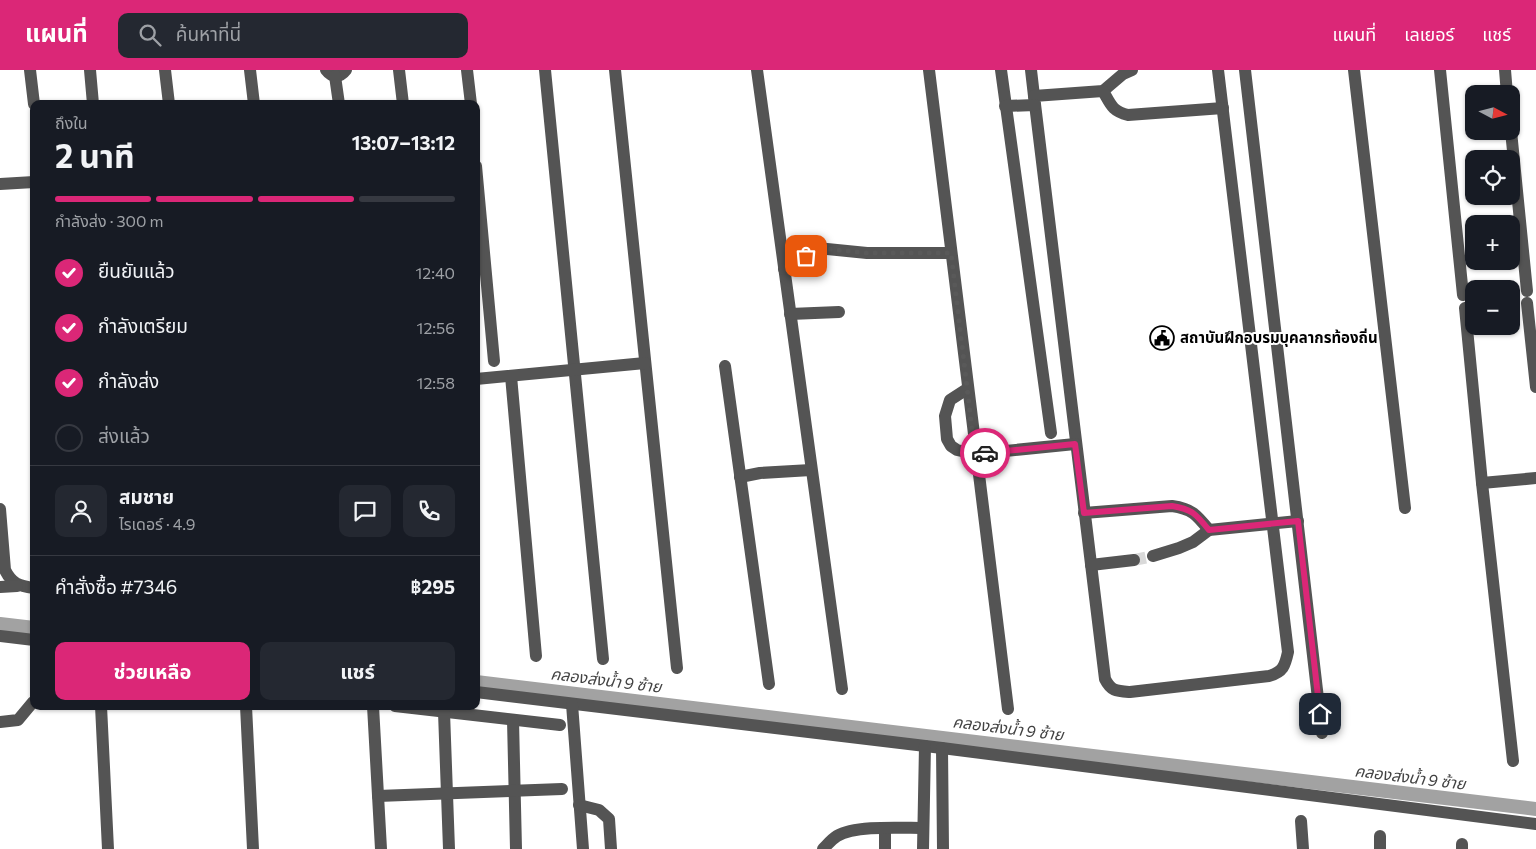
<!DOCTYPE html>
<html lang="th">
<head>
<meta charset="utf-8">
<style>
	body { margin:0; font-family:Commissioner,"Noto Sans Thai",sans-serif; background:#242831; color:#f1f3f6; height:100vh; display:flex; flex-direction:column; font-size:19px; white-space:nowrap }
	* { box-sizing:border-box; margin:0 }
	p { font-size:16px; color:#9ea1a6 }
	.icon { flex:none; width:28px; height:28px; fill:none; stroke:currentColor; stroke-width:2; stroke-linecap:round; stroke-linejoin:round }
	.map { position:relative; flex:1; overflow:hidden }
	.drawer { position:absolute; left:30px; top:30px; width:450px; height:610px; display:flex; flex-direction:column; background:#171b24; border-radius:10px; box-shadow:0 1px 4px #0004 }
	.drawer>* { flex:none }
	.needle { width:32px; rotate:97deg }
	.controls { position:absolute; left:1465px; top:15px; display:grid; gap:10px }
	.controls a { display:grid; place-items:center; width:55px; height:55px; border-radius:10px; background:#171b24; box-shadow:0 1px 4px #0004; font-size:25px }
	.pin { position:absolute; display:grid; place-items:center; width:42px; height:42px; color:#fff; margin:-21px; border-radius:10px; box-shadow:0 2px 8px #0006 }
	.courier { position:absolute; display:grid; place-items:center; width:50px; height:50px; margin:-25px; border:4px solid #db2777; border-radius:50%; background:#fff; color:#222; box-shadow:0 1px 6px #0007 }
	.summary em { font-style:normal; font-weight:700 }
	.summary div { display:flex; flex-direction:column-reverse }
	.summary { display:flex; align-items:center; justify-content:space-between; height:85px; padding:0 25px }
	h1 { font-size:32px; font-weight:700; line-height:38px }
	.bar { display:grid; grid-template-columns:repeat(4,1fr); gap:8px 5px; align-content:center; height:60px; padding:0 25px }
	.bar i { height:6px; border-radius:4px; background:#363941 }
	.bar .current { background:#db2777 }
	.bar p { grid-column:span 4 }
	.line { display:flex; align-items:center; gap:12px; padding:0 25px; border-top:1px solid #363941 }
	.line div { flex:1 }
	.round { display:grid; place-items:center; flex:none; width:52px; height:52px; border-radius:10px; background:#242831 }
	ol { padding:0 25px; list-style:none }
	li { display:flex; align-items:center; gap:15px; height:55px }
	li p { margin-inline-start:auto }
	li .icon { padding:5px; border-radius:50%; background:#db2777; color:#fff; stroke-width:4 }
	li:last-child { color:#9ea1a6 }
	li i { width:28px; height:28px; border:2px solid #363941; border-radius:50% }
	.primary-button { display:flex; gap:10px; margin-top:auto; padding:10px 25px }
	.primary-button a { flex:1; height:58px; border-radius:10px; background:#db2777; color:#fff; font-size:20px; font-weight:700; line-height:58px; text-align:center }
	.primary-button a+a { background:#242831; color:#f1f3f6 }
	header { display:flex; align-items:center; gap:30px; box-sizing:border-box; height:70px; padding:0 25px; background:#db2777; color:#fff }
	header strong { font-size:24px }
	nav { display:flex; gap:28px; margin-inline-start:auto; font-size:18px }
	.search { width:350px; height:45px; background:#242831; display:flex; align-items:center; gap:12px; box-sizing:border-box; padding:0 18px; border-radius:10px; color:#9ea1a6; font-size:19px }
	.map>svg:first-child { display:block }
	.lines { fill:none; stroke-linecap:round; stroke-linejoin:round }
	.canal { stroke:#a2a2a2; stroke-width:14 }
	.minor-tunnel { stroke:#d9d9d9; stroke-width:12; stroke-dasharray:12 6; stroke-linecap:butt }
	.minor { stroke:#545454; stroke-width:12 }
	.done { stroke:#595959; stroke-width:5; stroke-dasharray:0 9 }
	.route { stroke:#db2777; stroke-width:6 }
	.labels { text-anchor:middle; stroke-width:4; stroke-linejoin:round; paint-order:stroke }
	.poi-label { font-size:15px; font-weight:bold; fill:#000; stroke:#fff; text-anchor:start }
	.water-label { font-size:16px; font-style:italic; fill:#434343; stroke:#fff }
</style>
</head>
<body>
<header>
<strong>แผนที่</strong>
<div class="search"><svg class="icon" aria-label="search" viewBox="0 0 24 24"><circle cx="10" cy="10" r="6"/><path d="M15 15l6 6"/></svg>ค้นหาที่นี่</div>
<nav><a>แผนที่</a><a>เลเยอร์</a><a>แชร์</a></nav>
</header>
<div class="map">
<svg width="1536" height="779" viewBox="0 0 1536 779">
	<rect width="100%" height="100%" fill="#fff"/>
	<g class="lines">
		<g class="canal">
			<polyline points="0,554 34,558"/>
			<polyline points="476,612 1536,739"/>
		</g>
		<polyline class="minor-tunnel" points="1134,490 1153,486"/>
		<g class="minor">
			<polyline points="30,0 34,34"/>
			<polyline points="90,0 93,34"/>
			<polyline points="165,0 169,34"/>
			<polyline points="250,0 254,34"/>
			<path d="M326 0C332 8 340 8 346 0"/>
			<polyline points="399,0 403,34"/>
			<polyline points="467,0 471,34"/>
			<polyline points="545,0 603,589"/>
			<polyline points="615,0 677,598"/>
			<polyline points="757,0 842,619"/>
			<polyline points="929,0 1008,639"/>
			<polyline points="1001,0 1051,363"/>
			<polyline points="1031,0 1034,26"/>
			<path d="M1132 0 1123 4 1103 21 1034 26 1105 609C1111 621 1116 621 1130 622L1269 606C1283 602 1285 596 1288 582L1218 0"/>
			<polyline points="1245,0 1322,663"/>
			<polyline points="1354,0 1405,438"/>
			<polyline points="1440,0 1463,225"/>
			<polyline points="1505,0 1507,24"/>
			<polyline points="335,6 339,34"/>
			<path d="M1103 21C1111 35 1112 41 1128 45L1223 38"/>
			<polyline points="1005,36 1035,35"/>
			<polyline points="1511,61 1527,221"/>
			<polyline points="476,96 494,291"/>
			<polyline points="0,114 34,112"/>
			<polyline points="784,199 817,178 867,183 951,183"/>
			<polyline points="1527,233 1536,317"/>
			<polyline points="1465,238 1482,413 1513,691"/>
			<polyline points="790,244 839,242"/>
			<polyline points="725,296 769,614"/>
			<polyline points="511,306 536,586"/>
			<polyline points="476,309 645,293"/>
			<polyline points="967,319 950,330 945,346 947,369 951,376 957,380 975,384 1075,374"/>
			<polyline points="740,407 760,403 811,400"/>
			<polyline points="1482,413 1536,408"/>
			<path d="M0 439 5 500C12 514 19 516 34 518"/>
			<path d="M1084 443 1172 436C1192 439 1196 444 1209 460"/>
			<polyline points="1153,486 1179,478 1193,472 1209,460 1298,451"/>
			<polyline points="1091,495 1134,490"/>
			<polyline points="0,517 17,516"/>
			<polyline points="0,566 34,570"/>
			<polyline points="476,622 942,678 1536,754"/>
			<polyline points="572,634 583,779"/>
			<polyline points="101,636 108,779"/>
			<polyline points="246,636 253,779"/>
			<polyline points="373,636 381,779"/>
			<polyline points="395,636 560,655"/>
			<polyline points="444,642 449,779"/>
			<polyline points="513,650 516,779"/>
			<polyline points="0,652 18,650 33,632"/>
			<polyline points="942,678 943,779"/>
			<polyline points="378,726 562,719"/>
			<polyline points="579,735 599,740 609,749 611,779"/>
			<polyline points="1301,751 1303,779"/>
			<polyline points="885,758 885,779"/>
			<polyline points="1380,766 1380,779"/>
			<path d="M823 779C827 775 832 769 837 766 855 755 901 758 923 758"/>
			<polyline points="923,779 925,676"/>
			<polyline points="1462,779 1462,774"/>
		</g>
	</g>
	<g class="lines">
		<polyline class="done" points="806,186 817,178 867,183 951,183 975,384 985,383"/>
		<path class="route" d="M985 383 1075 374 1084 443 1172 436C1192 439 1196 444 1209 460L1298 451 1320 644"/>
	</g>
	<defs>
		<g id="civic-ring" transform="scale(1.25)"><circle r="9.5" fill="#fff" stroke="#000" stroke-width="1.5"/><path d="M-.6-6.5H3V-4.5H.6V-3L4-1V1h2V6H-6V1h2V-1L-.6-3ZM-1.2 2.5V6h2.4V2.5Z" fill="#000"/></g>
	</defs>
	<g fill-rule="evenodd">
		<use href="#civic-ring" x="1162" y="268"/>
	</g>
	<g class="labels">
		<g class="poi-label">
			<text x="1180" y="273">สถาบันฝึกอบรมบุคลากรท้องถิ่น</text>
		</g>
		<g class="water-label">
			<text transform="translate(606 610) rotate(7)" y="6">คลองส่งน้ำ 9 ซ้าย</text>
			<text transform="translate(1008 658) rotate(7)" y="6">คลองส่งน้ำ 9 ซ้าย</text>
			<text transform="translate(1410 707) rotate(7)" y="6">คลองส่งน้ำ 9 ซ้าย</text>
		</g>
	</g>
</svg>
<div class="controls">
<a><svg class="needle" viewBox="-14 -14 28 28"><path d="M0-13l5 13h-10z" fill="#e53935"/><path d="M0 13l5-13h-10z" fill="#9ea1a6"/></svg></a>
<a><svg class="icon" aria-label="locate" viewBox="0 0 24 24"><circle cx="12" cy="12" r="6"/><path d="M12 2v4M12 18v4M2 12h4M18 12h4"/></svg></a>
<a>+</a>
<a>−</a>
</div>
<div class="pin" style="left:806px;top:186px;background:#ea580c"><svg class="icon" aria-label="bag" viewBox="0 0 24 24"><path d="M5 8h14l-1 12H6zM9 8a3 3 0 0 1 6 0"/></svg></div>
<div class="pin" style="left:1320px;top:644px;background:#1f2937"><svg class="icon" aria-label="home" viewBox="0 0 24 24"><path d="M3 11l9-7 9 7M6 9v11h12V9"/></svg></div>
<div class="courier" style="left:985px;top:383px"><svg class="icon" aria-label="car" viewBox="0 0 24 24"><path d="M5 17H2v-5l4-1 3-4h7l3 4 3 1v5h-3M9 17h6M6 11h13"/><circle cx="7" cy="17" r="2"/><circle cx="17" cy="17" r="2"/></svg></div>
<section class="drawer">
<div class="summary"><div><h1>2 นาที</h1><p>ถึงใน</p></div><em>13:07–13:12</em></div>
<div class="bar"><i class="current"></i><i class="current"></i><i class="current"></i><i></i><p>กำลังส่ง · 300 m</p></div>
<ol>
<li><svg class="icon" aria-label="check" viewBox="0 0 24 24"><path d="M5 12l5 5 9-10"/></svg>ยืนยันแล้ว<p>12:40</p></li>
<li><svg class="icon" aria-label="check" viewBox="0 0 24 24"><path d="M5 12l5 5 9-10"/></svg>กำลังเตรียม<p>12:56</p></li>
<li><svg class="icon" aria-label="check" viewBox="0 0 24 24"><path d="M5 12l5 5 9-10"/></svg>กำลังส่ง<p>12:58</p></li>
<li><i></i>ส่งแล้ว</li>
</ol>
<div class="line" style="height:90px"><a class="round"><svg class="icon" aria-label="person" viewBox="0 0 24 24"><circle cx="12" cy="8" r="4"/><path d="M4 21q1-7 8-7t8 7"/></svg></a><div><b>สมชาย</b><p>ไรเดอร์ · 4.9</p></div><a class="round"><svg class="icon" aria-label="chat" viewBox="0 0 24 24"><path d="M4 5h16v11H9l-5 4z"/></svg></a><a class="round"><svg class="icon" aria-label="phone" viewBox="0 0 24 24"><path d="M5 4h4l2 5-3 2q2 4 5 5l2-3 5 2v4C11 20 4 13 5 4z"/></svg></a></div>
<div class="line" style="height:65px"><div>คำสั่งซื้อ #7346</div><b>฿295</b></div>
<div class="primary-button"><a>ช่วยเหลือ</a><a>แชร์</a></div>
</section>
</div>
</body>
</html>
